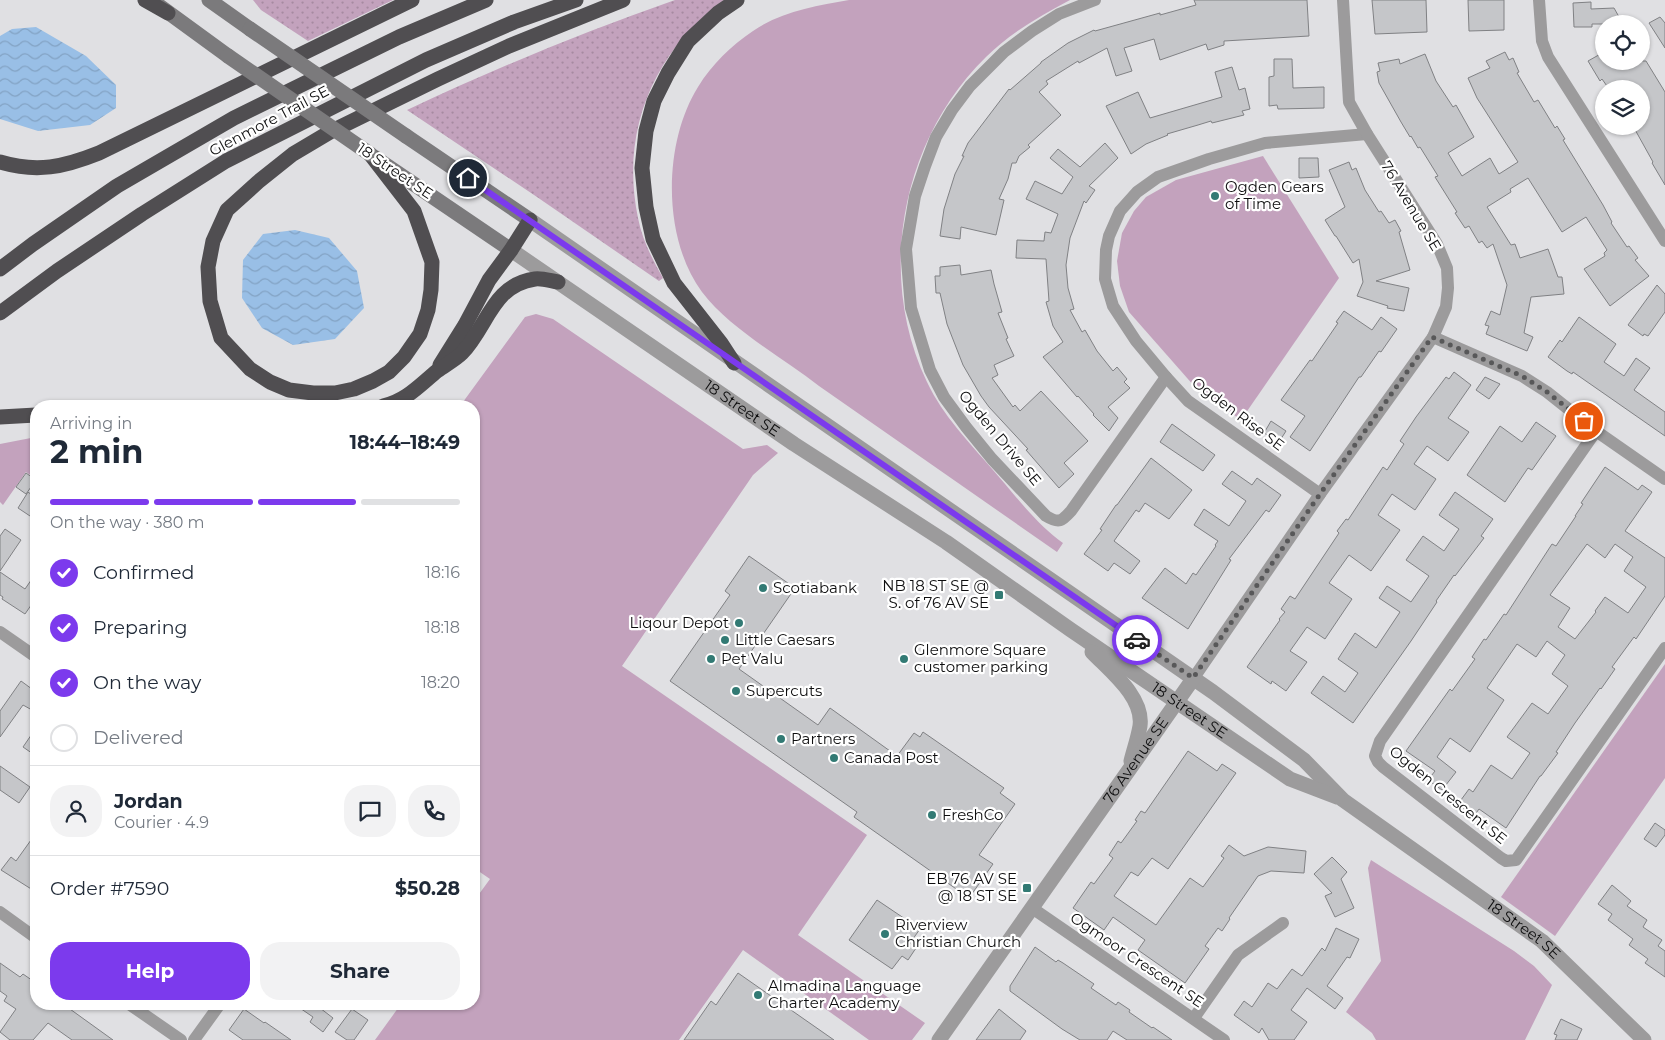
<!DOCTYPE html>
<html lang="en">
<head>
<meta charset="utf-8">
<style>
	body { margin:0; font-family:Montserrat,sans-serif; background:#f2f2f3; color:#1f2937; height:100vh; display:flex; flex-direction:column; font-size:19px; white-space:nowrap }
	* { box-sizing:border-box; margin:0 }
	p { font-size:16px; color:#747a83 }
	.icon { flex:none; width:28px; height:28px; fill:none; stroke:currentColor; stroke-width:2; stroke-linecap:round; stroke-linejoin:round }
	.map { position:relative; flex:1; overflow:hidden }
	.panel { position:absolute; left:30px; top:400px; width:450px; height:610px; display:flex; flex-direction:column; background:#fff; border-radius:20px; box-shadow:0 1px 4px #0004 }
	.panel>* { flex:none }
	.controls { position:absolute; left:1595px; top:15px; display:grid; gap:10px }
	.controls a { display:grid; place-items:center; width:55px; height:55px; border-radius:50%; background:#fff; box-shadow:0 1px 4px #0004; font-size:25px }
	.pin { position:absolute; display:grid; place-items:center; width:42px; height:42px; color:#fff; margin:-21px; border:2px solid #fff; border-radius:50%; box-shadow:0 1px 5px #0007 }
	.courier { position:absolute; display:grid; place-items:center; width:50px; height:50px; margin:-25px; border:4px solid #7c3aed; border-radius:50%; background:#fff; color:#222; box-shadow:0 1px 6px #0007 }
	.overview em { font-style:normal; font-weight:700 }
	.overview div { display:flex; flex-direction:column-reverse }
	.overview { display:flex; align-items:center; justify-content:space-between; height:85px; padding:0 20px }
	h1 { font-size:32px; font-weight:700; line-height:38px }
	.bar { display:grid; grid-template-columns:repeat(4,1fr); gap:8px 5px; align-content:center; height:60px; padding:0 20px }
	.bar i { height:6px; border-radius:4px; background:#e0e1e3 }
	.bar .active { background:#7c3aed }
	.bar p { grid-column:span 4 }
	.line { display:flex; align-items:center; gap:12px; padding:0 20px; border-top:1px solid #e0e1e3 }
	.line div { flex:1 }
	.round { display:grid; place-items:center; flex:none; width:52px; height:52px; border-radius:20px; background:#f2f2f3 }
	ol { padding:0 20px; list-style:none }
	li { display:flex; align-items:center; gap:15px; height:55px }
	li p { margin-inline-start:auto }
	li .icon { padding:5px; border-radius:50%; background:#7c3aed; color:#fff; stroke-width:4 }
	li:last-child { color:#747a83 }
	li i { width:28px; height:28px; border:2px solid #e0e1e3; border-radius:50% }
	.primary-button { display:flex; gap:10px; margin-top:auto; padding:10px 20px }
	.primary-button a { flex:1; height:58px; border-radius:20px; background:#7c3aed; color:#fff; font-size:20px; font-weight:700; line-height:58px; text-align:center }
	.primary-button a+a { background:#f2f2f3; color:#1f2937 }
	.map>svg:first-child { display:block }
	.grass { fill:url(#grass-dots) }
	.park { fill:#c3a2bd }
	.water { fill:url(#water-waves) }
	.building { fill:#c5c6c9; stroke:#808184; fill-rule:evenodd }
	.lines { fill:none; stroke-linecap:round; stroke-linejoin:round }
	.minor { stroke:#9c9b9c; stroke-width:12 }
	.tertiary { stroke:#9c9b9c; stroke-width:15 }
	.secondary { stroke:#7b7a7c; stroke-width:15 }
	.motorway { stroke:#504e51; stroke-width:15 }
	.secondary-bridge { stroke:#7b7a7c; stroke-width:15 }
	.done { stroke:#585859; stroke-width:5; stroke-dasharray:0 9 }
	.route { stroke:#7c3aed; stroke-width:6 }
	.poi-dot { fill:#327a74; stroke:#fff; stroke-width:2 }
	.labels { text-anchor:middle; stroke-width:4.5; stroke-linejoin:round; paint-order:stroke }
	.street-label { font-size:15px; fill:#0e0e0f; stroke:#fff }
	.poi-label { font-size:15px; fill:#0e0e0f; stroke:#fff; text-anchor:start }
</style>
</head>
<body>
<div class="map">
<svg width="1665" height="1040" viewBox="0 0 1665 1040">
	<defs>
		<pattern id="grass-dots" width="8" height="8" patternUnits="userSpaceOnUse" patternTransform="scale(1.25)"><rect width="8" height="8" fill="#c3a2bd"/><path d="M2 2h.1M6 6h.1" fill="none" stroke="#a68aa1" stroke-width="1.8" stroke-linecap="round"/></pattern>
		<pattern id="water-waves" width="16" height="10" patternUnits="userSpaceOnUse" patternTransform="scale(1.25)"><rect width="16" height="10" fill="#99bfe6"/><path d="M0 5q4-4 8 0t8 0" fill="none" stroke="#83a3c4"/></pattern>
	</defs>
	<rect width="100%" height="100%" fill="#e0e0e3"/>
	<g class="grass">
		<polygon points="253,0 393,0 308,41 261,10"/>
		<path d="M675 0H724C653 52 620 132 638 218 642 239 652 259 663 278L659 281 537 197 407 110C494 69 583 32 675 0Z"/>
	</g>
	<g class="park">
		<path d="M849 0H1070C1040 16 1010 33 986 57 901 140 876 276 927 382 943 416 969 442 993 470 1015 495 1036 524 1063 543L1057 552 819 386C781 356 731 330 702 292 662 238 663 143 698 87 712 64 731 46 753 31 782 11 816 6 849 0Z"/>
		<polygon points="1263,156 1339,278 1241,420 1195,387 1129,312 1120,286 1117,261 1122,233 1134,211 1146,197 1176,180"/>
		<polygon points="536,314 553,319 743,449 767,445 778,453 753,475 622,666 867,835 798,935 925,1023 912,1040 869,1040 743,950 679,1040 375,1040 401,1004 474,1004 474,901 490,879 474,868 474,406 459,406 463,402 525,317"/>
		<polygon points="36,437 36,479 26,472 3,505 0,502 0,444"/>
		<polygon points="1665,664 1665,778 1555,936 1501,897"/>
		<polygon points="1371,860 1514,951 1534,966 1552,985 1525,1040 1376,1040 1372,1033 1346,1012 1381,961 1368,868"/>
	</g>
	<g class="water">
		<polygon points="36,27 86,56 116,85 116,108 90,125 38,131 0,119 0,36 12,29"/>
		<polygon points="295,230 329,238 357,271 364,308 335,339 293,345 262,328 242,298 243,260 263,234"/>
	</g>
	<g class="building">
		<polygon points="1194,0 1307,0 1309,36 1224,41 1224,45 1208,50 1206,44 1160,60 1154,39 1124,48 1132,71 1116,76 1107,48 1079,63 1078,61 1046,81 1048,84 1039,92 1061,115 1028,145 1030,147 1019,156 1016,163 1012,163 1008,179 999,199 1004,200 996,235 961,227 960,239 940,236 944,209 955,174 964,156 962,156 968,143 1009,89 1010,90 1041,63 1041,62 1068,43 1094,30 1095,31 1160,13 1160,15 1196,5"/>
		<polygon points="1372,0 1426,0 1427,32 1375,34"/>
		<polygon points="1468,0 1504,0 1504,30 1469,31"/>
		<polygon points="1591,2 1591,9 1614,8 1623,24 1592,24 1592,27 1574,27 1573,3"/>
		<polygon points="1660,17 1665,23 1665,48 1649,23"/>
		<polygon points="1505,52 1509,60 1513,58 1519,72 1517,73 1534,102 1538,100 1555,128 1557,126 1565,139 1563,140 1603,205 1612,222 1611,223 1627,247 1629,246 1638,258 1635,260 1649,276 1610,306 1584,269 1605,256 1604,253 1607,250 1586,217 1562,232 1528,178 1510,189 1511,192 1487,207 1511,245 1515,244 1520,258 1548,249 1558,277 1562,277 1564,294 1531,297 1524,333 1533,337 1527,351 1486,334 1489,326 1485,325 1491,311 1500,315 1507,285 1493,244 1487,248 1482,241 1479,243 1469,226 1465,228 1455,213 1457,212 1435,177 1438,176 1420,147 1418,148 1411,136 1410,137 1401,122 1379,83 1377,72 1380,71 1378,63 1399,59 1400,64 1425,54 1436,81 1453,107 1456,105 1474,137 1448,153 1462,176 1490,158 1499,174 1518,162 1477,98 1468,78 1490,68 1486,61"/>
		<polygon points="1604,52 1604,61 1646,61 1665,92 1665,185 1652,163 1653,162 1633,126 1641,126 1641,89 1609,89 1602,79 1600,81 1588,61"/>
		<polygon points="1274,59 1292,59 1293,88 1324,87 1324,108 1278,109 1277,105 1269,106 1269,77 1274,76"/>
		<polygon points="1232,67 1239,90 1245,88 1250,109 1242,111 1244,115 1212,123 1211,121 1198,125 1167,134 1168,135 1146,144 1131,154 1106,106 1138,92 1150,118 1222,97 1215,72"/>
		<polygon points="1105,143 1118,158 1089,186 1095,190 1086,203 1084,201 1070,238 1066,265 1068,288 1074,309 1070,310 1082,332 1085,330 1097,351 1113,371 1117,367 1127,379 1124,382 1130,388 1108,407 1118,418 1109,431 1093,415 1094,414 1078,396 1077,397 1043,357 1063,342 1053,326 1046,302 1049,301 1046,259 1016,258 1017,240 1044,241 1045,232 1051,233 1058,214 1026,199 1035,181 1062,194 1073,177 1050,158 1058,149 1080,167"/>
		<polygon points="1299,158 1318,158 1319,177 1299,178"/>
		<polygon points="1349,162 1352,170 1356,168 1365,190 1379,212 1381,211 1389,223 1395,220 1401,231 1399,232 1410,270 1376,281 1409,288 1404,311 1387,308 1388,306 1357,296 1363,282 1359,259 1353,263 1336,236 1335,236 1325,220 1345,207 1329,170"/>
		<polygon points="960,265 961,275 991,270 994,284 1002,312 998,313 1008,338 1006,339 1014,356 994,365 998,375 992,378 1013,407 1015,405 1020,411 1041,391 1088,441 1064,463 1074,474 1059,488 1026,450 1028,449 989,407 981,396 963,365 947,324 940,293 936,293 935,276 940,276 940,267"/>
		<polygon points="1657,285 1665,294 1665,312 1648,336 1644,334 1643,336 1628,325"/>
		<polygon points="1344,311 1372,330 1381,317 1397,329 1381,352 1379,351 1361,377 1359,377 1310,451 1290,437 1305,416 1281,400 1310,360 1312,361 1338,323 1336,322"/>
		<polygon points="1579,317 1616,344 1604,362 1624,376 1636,358 1650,368 1634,390 1665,412 1665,436 1573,372 1572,374 1567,371 1548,357 1560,340 1562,342"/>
		<polygon points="1454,372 1471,385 1448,418 1469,432 1448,461 1427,446 1414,464 1436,479 1415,510 1392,494 1378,515 1400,530 1371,571 1349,555 1329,583 1352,599 1325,639 1307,627 1290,651 1307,662 1286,691 1272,681 1271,684 1247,667 1280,620 1279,619 1285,612 1281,609 1290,596 1295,599 1339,533 1337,531 1346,519 1348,520 1383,467 1387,470 1404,444 1400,441 1416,417 1446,377 1449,379"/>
		<polygon points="1485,377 1500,384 1489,399 1476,390"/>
		<polygon points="1271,421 1286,431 1279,442 1264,433"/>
		<polygon points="1536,422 1556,436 1532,470 1528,468 1505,502 1467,475 1500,426 1522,442"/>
		<polygon points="1172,424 1215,455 1203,471 1160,442"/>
		<polygon points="1151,458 1192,490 1169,519 1145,503 1139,512 1136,510 1114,541 1140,561 1130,574 1114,563 1108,571 1084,554 1102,530 1100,529 1116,505 1117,505"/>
		<path d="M1605 467 1638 490 1642 485 1652 492 1625 531 1665 558V596L1636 639 1634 637 1612 667 1615 669 1601 689 1600 688 1575 723 1556 752 1558 753 1541 776H1540L1506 828 1479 809 1474 816 1458 804 1469 789 1473 792 1491 765 1512 779 1530 753 1507 737 1532 703 1548 714 1568 686 1552 674 1565 655 1547 641 1536 657 1517 644 1487 688 1504 700 1470 752 1450 738 1437 757 1456 772 1442 790 1428 780 1435 771 1406 751 1450 689 1452 691 1475 659 1472 657 1484 639 1486 640 1504 614 1506 615 1552 544 1556 546 1576 516H1575L1583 504 1581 503ZM1587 544 1605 558 1615 544 1633 557 1624 571 1646 587 1628 613 1605 597 1595 611 1596 612 1575 639 1558 627 1570 608 1550 595Z"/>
		<polygon points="1232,471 1252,485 1257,478 1281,495 1269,512 1266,510 1229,559 1231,560 1188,629 1142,598 1165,568 1186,584 1193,573 1196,575 1216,546 1215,545 1218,541 1194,525 1204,509 1229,526 1246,501 1222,484"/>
		<polygon points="26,473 36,480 26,494 16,487"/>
		<polygon points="28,492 36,498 36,520 18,508"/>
		<polygon points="1455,492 1493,519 1481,536 1484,538 1455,576 1454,575 1436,601 1437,602 1411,641 1353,723 1311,693 1323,676 1345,692 1358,673 1338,659 1355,633 1376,648 1400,612 1379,598 1387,586 1411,602 1429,576 1406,560 1423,536 1444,551 1459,529 1439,515"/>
		<polygon points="5,529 21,540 0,571 0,536"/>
		<polygon points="749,556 795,588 739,669 818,725 830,708 897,756 914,733 920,737 923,732 1004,788 1000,793 1015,804 979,855 993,864 969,898 854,817 857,812 670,681 730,595 725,591"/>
		<polygon points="0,572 25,589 36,573 36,598 25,614 2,599 3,597 0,595"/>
		<polygon points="21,681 36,692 36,704 32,710 23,705 0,737 0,711"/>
		<polygon points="36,728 36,756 23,747"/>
		<polygon points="1188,751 1217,771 1222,764 1236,773 1168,869 1152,858 1138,876 1131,872 1114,896 1156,925 1190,878 1203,887 1224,858 1221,856 1229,845 1244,856 1268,847 1306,851 1304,873 1271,871 1258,876 1229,918 1230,919 1222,931 1218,928 1205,946 1209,949 1185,983 1138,950 1145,940 1113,917 1104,930 1073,908 1091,882 1094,884 1113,858 1109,855 1118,841 1121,843 1137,821 1135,820 1141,811 1145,813"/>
		<polygon points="0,766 30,787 19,803 0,790"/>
		<polygon points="1655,823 1665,830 1665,835 1656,847 1644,839"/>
		<polygon points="36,833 36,892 1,870 11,857 16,861"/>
		<polygon points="1332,857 1347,872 1341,879 1354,908 1335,917 1325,896 1332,893 1314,874"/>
		<polygon points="1612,885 1631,901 1627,906 1647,920 1643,927 1662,940 1658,946 1665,951 1665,977 1645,963 1648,959 1629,945 1633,939 1608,920 1612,914 1598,904"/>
		<polygon points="877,900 920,929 910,943 916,948 908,960 902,956 892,969 849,940"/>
		<polygon points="1336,928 1359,939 1350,958 1347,957 1327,986 1343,998 1335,1009 1307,988 1291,1010 1307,1022 1294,1040 1269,1040 1262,1028 1259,1033 1234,1015 1244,1001 1252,1007 1268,983 1277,989 1292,969 1302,976 1322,948 1325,951"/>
		<polygon points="1035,947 1056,962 1058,960 1063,963 1094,984 1091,988 1116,1005 1118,1002 1130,1010 1129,1012 1152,1028 1153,1027 1172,1040 1127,1040 1113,1031 1107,1040 1080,1040 1062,1029 1010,991 1010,986"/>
		<polygon points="0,963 20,977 23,974 36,983 36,1004 63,1004 113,1040 72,1040 48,1023 33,1040 10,1040 0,1032 16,1009 4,1001 7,996 0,991"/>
		<polygon points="738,973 834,1040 684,1040 711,1001 716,1005"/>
		<polygon points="294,1004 323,1004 320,1008 333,1018 323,1032 310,1022 313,1017"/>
		<polygon points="244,1009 264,1023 265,1022 291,1040 243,1040 229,1030"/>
		<polygon points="352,1009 368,1020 354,1040 347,1040 335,1032"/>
		<polygon points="999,1009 1026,1031 1020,1040 976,1040"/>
		<polygon points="1561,1019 1582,1029 1577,1040 1555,1040 1557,1035 1554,1034"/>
	</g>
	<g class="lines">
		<g class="minor">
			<path d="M1095 0 1059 14 1032 31 1004 52 970 86 952 110 936 137 925 166 915 196 906 249 911 308 930 370 944 397 966 427 992 459 1046 516C1059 524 1062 521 1071 511L1166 377"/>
			<polyline points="1539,0 1542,41 1548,57 1665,241"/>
			<polyline points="1433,337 1522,376 1547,392 1596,431 1665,479"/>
			<polyline points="1596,431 1380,741 1375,756 1378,762 1383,767 1501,858 1506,861 1516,860 1665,648"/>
			<polyline points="1320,494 1188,401 1166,377 1136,341 1113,306 1105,279 1106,250 1109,236 1120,211 1137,192 1158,177 1209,159 1265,143 1367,134"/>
			<polyline points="0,632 36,657"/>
			<polyline points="1193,679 1320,494 1433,337 1446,307 1448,288 1447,268 1437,244 1367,134 1349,102 1343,0"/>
			<polyline points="1032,908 1224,1040"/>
			<polyline points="0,912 36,938"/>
			<polyline points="129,1004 181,1040"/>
			<polyline points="1194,1018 1238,955 1283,923"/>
			<polyline points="194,1040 220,1004"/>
		</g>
		<g class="tertiary">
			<path id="s1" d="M530 220 1213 692 1304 760 1343 800 1542 941 1644 1040"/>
			<path id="s2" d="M511 250 794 444 946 542 1071 630 1290 779 1337 797"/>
			<path d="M1092 652C1110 671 1144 697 1140 726 1138 738 1134 749 1131 761"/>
			<path id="s3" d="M939 1040 1193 679"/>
		</g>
		<g class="secondary">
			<polyline points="209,0 250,29"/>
			<polyline points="158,5 228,56"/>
			<polyline points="406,136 530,220"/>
			<polyline points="374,157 511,250"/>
		</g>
		<g class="motorway">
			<polyline points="145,0 168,13"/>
			<polyline points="370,154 414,211 432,262 431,290 428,310 420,334 404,357 389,372 373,381 354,389 335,393 313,393 289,390 270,382 250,369 221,338 210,301 208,267 213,241 227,210 258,182 293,154 330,132 438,79 509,46 623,0"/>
			<path d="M0 162C37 173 64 167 99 153L412 0"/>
			<polyline points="0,269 33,244 117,186 234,118 399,37 486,0"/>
			<polyline points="0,313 57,271 142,214 226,161 426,60 514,22 576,0"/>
			<polyline points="734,363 721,343 674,283 653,239 646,207 642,168 646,131 654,101 668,73 688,41 718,13 737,0"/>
			<polyline points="440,365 465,325 489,280 511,250 530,220"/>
			<path d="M383 406C406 401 420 385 437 371 445 365 455 360 462 353 488 326 492 285 535 279 542 278 551 281 558 282"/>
			<polyline points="0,417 36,415"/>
		</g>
		<g class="secondary-bridge">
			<polyline points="250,29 406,136"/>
			<polyline points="228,56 370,154"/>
		</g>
	</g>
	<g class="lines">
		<polyline class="done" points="1137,640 1193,678 1320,494 1432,337 1522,376 1547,392 1584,421"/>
		<polyline class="route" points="468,178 1137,640"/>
	</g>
	<g class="poi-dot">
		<circle cx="1215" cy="196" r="5"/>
		<circle cx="763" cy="588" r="5"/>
		<rect x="994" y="590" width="10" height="10" rx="2.5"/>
		<circle cx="739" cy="623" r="5"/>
		<circle cx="725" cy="640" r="5"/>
		<circle cx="711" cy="659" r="5"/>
		<circle cx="904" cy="659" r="5"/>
		<circle cx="736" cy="691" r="5"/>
		<circle cx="781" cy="739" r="5"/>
		<circle cx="834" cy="758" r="5"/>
		<circle cx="932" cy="815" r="5"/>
		<rect x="1022" y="883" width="10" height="10" rx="2.5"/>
		<circle cx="885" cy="934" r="5"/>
		<circle cx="758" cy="995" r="5"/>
	</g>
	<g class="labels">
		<g class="street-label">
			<text transform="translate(269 121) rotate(-28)" y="5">Glenmore Trail SE</text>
			<text transform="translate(395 171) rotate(34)" y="5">18 Street SE</text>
			<text transform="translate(1411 206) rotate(59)" y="5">76 Avenue SE</text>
			<text dy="5" stroke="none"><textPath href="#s2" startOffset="280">18 Street SE</textPath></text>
			<text transform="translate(1238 414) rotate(37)" y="5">Ogden Rise SE</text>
			<text transform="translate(1000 438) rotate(50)" y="5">Ogden Drive SE</text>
			<text dy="5" stroke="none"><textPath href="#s2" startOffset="820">18 Street SE</textPath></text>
			<text dy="5" stroke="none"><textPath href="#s3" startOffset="342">76 Avenue SE</textPath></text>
			<text transform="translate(1448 795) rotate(39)" y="5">Ogden Crescent SE</text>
			<text dy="5" stroke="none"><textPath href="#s1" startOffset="1222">18 Street SE</textPath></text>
			<text transform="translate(1137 960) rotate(34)" y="5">Ogmoor Crescent SE</text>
		</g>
		<g class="poi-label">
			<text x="1225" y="192">Ogden Gears<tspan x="1225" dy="17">of Time</tspan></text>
			<text x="989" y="591" text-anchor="end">NB 18 ST SE @<tspan x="989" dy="17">S. of 76 AV SE</tspan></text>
			<text x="773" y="593">Scotiabank</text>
			<text x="729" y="628" text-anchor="end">Liqour Depot</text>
			<text x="735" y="645">Little Caesars</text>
			<text x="914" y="655">Glenmore Square<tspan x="914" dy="17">customer parking</tspan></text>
			<text x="721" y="664">Pet Valu</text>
			<text x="746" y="696">Supercuts</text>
			<text x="791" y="744">Partners</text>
			<text x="844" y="763">Canada Post</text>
			<text x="942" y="820">FreshCo</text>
			<text x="1017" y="884" text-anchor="end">EB 76 AV SE<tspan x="1017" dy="17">@ 18 ST SE</tspan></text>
			<text x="895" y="930">Riverview<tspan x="895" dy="17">Christian Church</tspan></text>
			<text x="768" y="991">Almadina Language<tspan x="768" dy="17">Charter Academy</tspan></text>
		</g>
	</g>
</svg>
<div class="controls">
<a><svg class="icon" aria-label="locate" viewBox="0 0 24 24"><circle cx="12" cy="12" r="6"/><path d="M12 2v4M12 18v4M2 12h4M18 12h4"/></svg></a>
<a><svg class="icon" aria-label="layers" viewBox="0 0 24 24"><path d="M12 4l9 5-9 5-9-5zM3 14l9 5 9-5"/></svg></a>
</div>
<div class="pin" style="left:1584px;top:421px;background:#ea580c"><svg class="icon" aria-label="bag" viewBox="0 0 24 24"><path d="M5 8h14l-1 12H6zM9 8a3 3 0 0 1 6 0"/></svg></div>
<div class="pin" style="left:468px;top:178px;background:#1f2937"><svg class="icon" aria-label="home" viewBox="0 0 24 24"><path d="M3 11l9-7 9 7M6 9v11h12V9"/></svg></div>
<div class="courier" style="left:1137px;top:640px"><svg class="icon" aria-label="car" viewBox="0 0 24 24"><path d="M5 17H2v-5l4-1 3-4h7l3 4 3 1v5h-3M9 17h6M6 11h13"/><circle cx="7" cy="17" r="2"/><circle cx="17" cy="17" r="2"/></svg></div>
<section class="panel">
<div class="overview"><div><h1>2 min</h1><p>Arriving in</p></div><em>18:44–18:49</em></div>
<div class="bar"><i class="active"></i><i class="active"></i><i class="active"></i><i></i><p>On the way · 380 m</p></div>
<ol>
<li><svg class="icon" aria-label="check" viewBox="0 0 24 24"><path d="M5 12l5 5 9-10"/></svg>Confirmed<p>18:16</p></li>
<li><svg class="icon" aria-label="check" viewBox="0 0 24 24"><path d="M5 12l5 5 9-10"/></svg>Preparing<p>18:18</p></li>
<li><svg class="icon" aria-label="check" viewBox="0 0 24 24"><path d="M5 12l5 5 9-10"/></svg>On the way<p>18:20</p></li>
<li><i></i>Delivered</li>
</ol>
<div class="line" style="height:90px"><a class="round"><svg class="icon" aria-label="person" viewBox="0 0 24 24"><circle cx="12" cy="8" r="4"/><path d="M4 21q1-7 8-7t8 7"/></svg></a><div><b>Jordan</b><p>Courier · 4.9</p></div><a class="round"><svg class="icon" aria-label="chat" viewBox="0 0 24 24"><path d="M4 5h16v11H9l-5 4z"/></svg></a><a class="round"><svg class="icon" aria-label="phone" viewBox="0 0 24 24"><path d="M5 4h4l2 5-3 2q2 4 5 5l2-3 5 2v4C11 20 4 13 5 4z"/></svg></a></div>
<div class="line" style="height:65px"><div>Order #7590</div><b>$50.28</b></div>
<div class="primary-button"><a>Help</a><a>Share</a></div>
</section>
</div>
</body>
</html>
